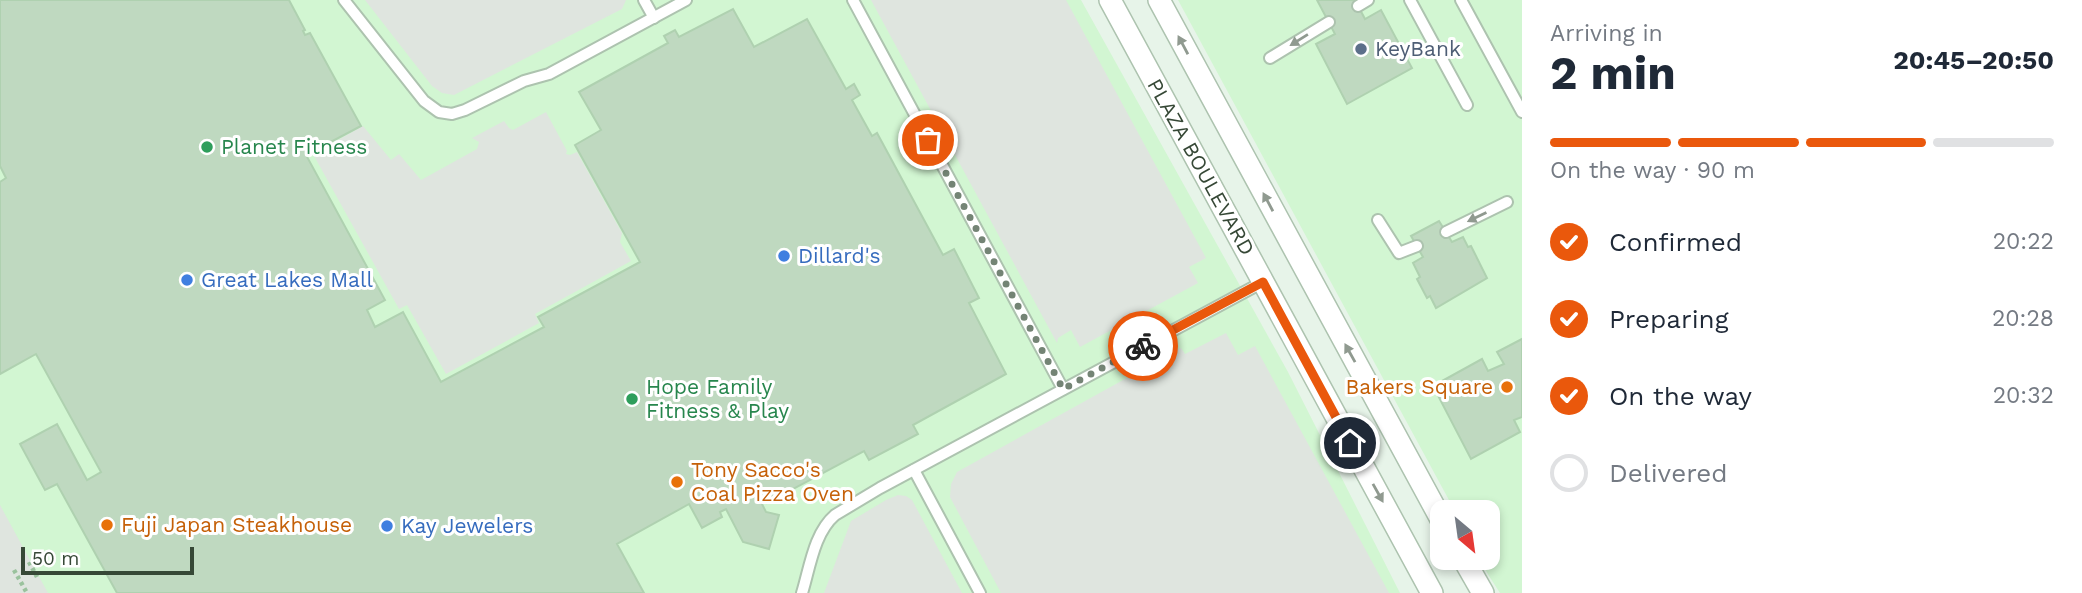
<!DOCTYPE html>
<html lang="en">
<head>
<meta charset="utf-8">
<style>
	body { margin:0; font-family:"Work Sans",sans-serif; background:#f2f2f3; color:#1f2937; height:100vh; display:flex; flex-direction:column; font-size:26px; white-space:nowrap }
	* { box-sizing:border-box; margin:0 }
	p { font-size:23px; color:#747a83 }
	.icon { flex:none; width:38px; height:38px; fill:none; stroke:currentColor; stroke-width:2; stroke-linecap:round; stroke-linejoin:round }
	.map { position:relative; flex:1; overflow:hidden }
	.details { display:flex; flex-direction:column; background:#fff; width:560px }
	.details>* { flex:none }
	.needle { width:46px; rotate:151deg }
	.tools { position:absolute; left:1430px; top:500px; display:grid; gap:14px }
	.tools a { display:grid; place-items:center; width:70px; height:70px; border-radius:14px; background:#fff; box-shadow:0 4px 10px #0003; font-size:35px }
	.scale { position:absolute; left:21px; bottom:18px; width:173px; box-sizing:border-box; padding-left:7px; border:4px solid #364836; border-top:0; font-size:19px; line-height:24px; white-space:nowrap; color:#364836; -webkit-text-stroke:5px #fff; paint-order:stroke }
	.pin { position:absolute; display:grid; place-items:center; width:60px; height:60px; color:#fff; margin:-30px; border:4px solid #fff; border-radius:50%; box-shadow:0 2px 7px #0007 }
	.courier { position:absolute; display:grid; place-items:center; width:70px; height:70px; margin:-35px; border:5px solid #ea580c; border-radius:50%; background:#fff; color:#222; box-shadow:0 2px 9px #0007 }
	.overview em { font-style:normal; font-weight:700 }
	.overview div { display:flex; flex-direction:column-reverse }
	.overview { display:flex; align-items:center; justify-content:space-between; height:119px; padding:0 28px }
	h1 { font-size:46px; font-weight:700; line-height:52px }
	.bar { display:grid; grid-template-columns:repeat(4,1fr); gap:10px 7px; align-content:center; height:84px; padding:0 28px }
	.bar i { height:9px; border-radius:5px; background:#e0e1e3 }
	.bar .active { background:#ea580c }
	.bar p { grid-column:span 4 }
	ol { padding:0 28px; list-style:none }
	li { display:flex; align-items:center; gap:21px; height:77px }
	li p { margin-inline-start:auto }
	li .icon { padding:7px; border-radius:50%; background:#ea580c; color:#fff; stroke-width:4 }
	li:last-child { color:#747a83 }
	li i { width:38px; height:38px; border:4px solid #e0e1e3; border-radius:50% }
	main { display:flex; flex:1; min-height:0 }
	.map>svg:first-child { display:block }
	.commercial { fill:#d2f6d2 }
	.parking { fill:#dfe5df }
	.building { fill:#bfd9c0; stroke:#afd1b0; stroke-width:2 }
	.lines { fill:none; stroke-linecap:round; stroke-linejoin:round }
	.lane-casing { stroke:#adc3af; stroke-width:14 }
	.street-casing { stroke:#adc3af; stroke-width:24 }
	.path { stroke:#9ac29d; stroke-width:4.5; stroke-dasharray:3.5 3.5; stroke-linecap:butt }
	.lane { stroke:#fff; stroke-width:10 }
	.street { stroke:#fff; stroke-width:21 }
	.oneway { fill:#909a90 }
	.done { stroke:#748475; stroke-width:7; stroke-dasharray:0 12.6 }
	.route { stroke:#ea580c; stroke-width:9 }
	.service-dot { fill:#5c6f8a; stroke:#fff; stroke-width:2.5 }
	.leisure-dot { fill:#2e9e5b; stroke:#fff; stroke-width:2.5 }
	.shop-dot { fill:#3f7fe0; stroke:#fff; stroke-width:2.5 }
	.food-dot { fill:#e8710a; stroke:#fff; stroke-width:2.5 }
	.labels { text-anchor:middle; stroke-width:6; stroke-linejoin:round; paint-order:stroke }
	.service-label { font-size:21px; fill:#4e5e75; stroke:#fff; text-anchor:start }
	.leisure-label { font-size:21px; fill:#27864d; stroke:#fff; text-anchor:start }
	.street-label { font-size:21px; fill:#364836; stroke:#fff }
	.shop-label { font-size:21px; fill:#366cbe; stroke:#fff; text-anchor:start }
	.food-label { font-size:21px; fill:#c56008; stroke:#fff; text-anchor:start }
</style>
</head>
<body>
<main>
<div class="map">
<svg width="1522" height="593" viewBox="0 0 1522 593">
	<rect width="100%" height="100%" fill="#e7f4e9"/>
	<g class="commercial">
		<polygon points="0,0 1081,0 1288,372 1400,593 0,593"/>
		<polygon points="1178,0 1522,0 1522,593 1500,593 1489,576 1479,558 1488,558 1488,513 1456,513"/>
	</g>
	<g class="parking">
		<polygon points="365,0 626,0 622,9 454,95 442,93 432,86"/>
		<polygon points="871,0 1066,0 1206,258 1189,267 1198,283 1080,347 1071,330 1058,338 1057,343"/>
		<polygon points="546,112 567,151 566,154 570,155 577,152 622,233 620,242 631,261 535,314 539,323 446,374 407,305 399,309 313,154 363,126 391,160 399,154 421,180 477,149 479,142 472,138 504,121 509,128 513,130"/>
		<polygon points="1226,333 1238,355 1255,346 1389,593 1001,593 950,497 951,484 957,472 1181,348 1185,354"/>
		<polygon points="898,495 906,496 912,500 962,593 824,593 851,521 886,500"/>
		<polygon points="0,505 31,562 48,593 0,593"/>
	</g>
	<g class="building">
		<polygon points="0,0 289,0 305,30 303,31 305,35 310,33 361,126 306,155 385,300 367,310 375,327 403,312 441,382 544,327 538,317 640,262 575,145 601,130 579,92 668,43 664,36 675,30 679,37 733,9 754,47 807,19 846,89 854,84 860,95 852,100 872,136 877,133 943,255 954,249 979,298 969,303 1006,374 913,425 918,434 869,460 864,451 767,503 760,490 756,492 766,512 779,515 769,549 743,542 726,509 720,512 722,517 702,528 689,504 617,544 644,593 117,593 57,484 45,490 20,444 57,424 87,480 101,472 36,354 0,374 0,182 6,178 0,166"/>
		<polygon points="1317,0 1355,0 1365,19 1381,10 1412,68 1347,104 1316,44 1335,34"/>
		<polygon points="1439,221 1452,242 1463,237 1468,247 1471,246 1487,278 1436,308 1430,296 1427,298 1417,279 1420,277 1413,263 1423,257 1411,236"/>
		<polygon points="1522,339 1522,417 1514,420 1520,432 1471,459 1433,386 1482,359 1488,371 1504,364 1497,352"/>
	</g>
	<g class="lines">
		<g class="lane-casing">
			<g id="lane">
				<polyline points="344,0 424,101 439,112 452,114 465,110 524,81 549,74 686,0"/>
				<polyline points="644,0 654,18"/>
				<polyline points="853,0 1063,389"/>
				<polyline points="1410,0 1467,105"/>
				<polyline points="1461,0 1522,112"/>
				<polyline points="1358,6 1368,0"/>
				<polyline points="1270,58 1329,22"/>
				<polyline points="1378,220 1399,253 1417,246"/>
				<polyline points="1446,232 1507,202"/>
				<polyline points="914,470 980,593"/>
				<path d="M802 593C810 567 814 533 835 515L880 488 1263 282"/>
			</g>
		</g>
		<g class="street-casing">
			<g id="street">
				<polyline points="1110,0 1432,593"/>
				<polyline points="1159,0 1442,521"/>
				<polyline points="1463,558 1483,593"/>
			</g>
		</g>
		<g class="path">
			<polyline points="29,562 37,577"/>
			<polyline points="14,570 27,593"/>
		</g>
		<use href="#lane" class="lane"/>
		<use href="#street" class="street"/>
	</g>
	<defs><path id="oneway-solid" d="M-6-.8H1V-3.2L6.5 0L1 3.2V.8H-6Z" transform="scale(1.75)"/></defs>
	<g class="oneway">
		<use href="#oneway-solid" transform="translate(1299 40) rotate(148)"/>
		<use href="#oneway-solid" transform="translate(1183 45) rotate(-118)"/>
		<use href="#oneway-solid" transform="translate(1268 202) rotate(-118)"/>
		<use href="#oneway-solid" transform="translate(1477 217) rotate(154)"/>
		<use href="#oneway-solid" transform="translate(1350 353) rotate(-119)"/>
		<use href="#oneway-solid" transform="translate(1378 493) rotate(61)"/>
	</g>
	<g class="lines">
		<polyline class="done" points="928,140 1063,389 1143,346"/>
		<polyline class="route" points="1143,346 1263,282 1350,443"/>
	</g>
	<circle class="service-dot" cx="1361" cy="49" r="7"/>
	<g class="leisure-dot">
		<circle cx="207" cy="147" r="7"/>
		<circle cx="632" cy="399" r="7"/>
	</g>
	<g class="shop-dot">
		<circle cx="784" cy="256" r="7"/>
		<circle cx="187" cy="280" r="7"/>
		<circle cx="387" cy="526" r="7"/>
	</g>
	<g class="food-dot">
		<circle cx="1507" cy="387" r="7"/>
		<circle cx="677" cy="482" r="7"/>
		<circle cx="107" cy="525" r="7"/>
	</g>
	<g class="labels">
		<g class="service-label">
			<text x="1375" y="56">KeyBank</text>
		</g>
		<g class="leisure-label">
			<text x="221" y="154">Planet Fitness</text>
			<text x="646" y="394">Hope Family<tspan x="646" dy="24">Fitness &amp; Play</tspan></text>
		</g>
		<g class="street-label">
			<text transform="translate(1201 167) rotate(61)" y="7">PLAZA BOULEVARD</text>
		</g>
		<g class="shop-label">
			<text x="798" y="263">Dillard's</text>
			<text x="201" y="287">Great Lakes Mall</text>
			<text x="401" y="533">Kay Jewelers</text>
		</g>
		<g class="food-label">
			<text x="1493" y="394" text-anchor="end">Bakers Square</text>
			<text x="691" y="477">Tony Sacco's<tspan x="691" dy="24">Coal Pizza Oven</tspan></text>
			<text x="121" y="532">Fuji Japan Steakhouse</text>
		</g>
	</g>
</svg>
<div class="tools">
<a><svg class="needle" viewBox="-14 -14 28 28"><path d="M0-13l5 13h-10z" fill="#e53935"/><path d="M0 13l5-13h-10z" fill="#747a83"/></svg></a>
</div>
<div class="scale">50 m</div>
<div class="pin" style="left:928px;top:140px;background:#ea580c"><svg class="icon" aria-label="bag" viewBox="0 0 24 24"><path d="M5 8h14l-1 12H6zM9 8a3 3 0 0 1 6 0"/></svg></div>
<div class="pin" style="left:1350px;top:443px;background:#1f2937"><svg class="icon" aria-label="home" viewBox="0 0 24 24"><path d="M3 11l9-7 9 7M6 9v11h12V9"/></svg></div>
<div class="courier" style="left:1143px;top:346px"><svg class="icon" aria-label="bike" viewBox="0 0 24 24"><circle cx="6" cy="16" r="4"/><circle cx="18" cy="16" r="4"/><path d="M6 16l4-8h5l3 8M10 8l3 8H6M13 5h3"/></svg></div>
</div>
<section class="details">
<div class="overview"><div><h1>2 min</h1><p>Arriving in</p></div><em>20:45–20:50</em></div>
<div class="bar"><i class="active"></i><i class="active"></i><i class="active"></i><i></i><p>On the way · 90 m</p></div>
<ol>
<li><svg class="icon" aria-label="check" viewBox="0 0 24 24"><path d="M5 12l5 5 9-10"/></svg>Confirmed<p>20:22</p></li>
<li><svg class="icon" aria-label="check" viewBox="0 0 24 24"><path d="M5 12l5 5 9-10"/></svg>Preparing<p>20:28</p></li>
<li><svg class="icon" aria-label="check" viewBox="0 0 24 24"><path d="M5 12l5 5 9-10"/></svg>On the way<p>20:32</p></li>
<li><i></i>Delivered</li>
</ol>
</section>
</main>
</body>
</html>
